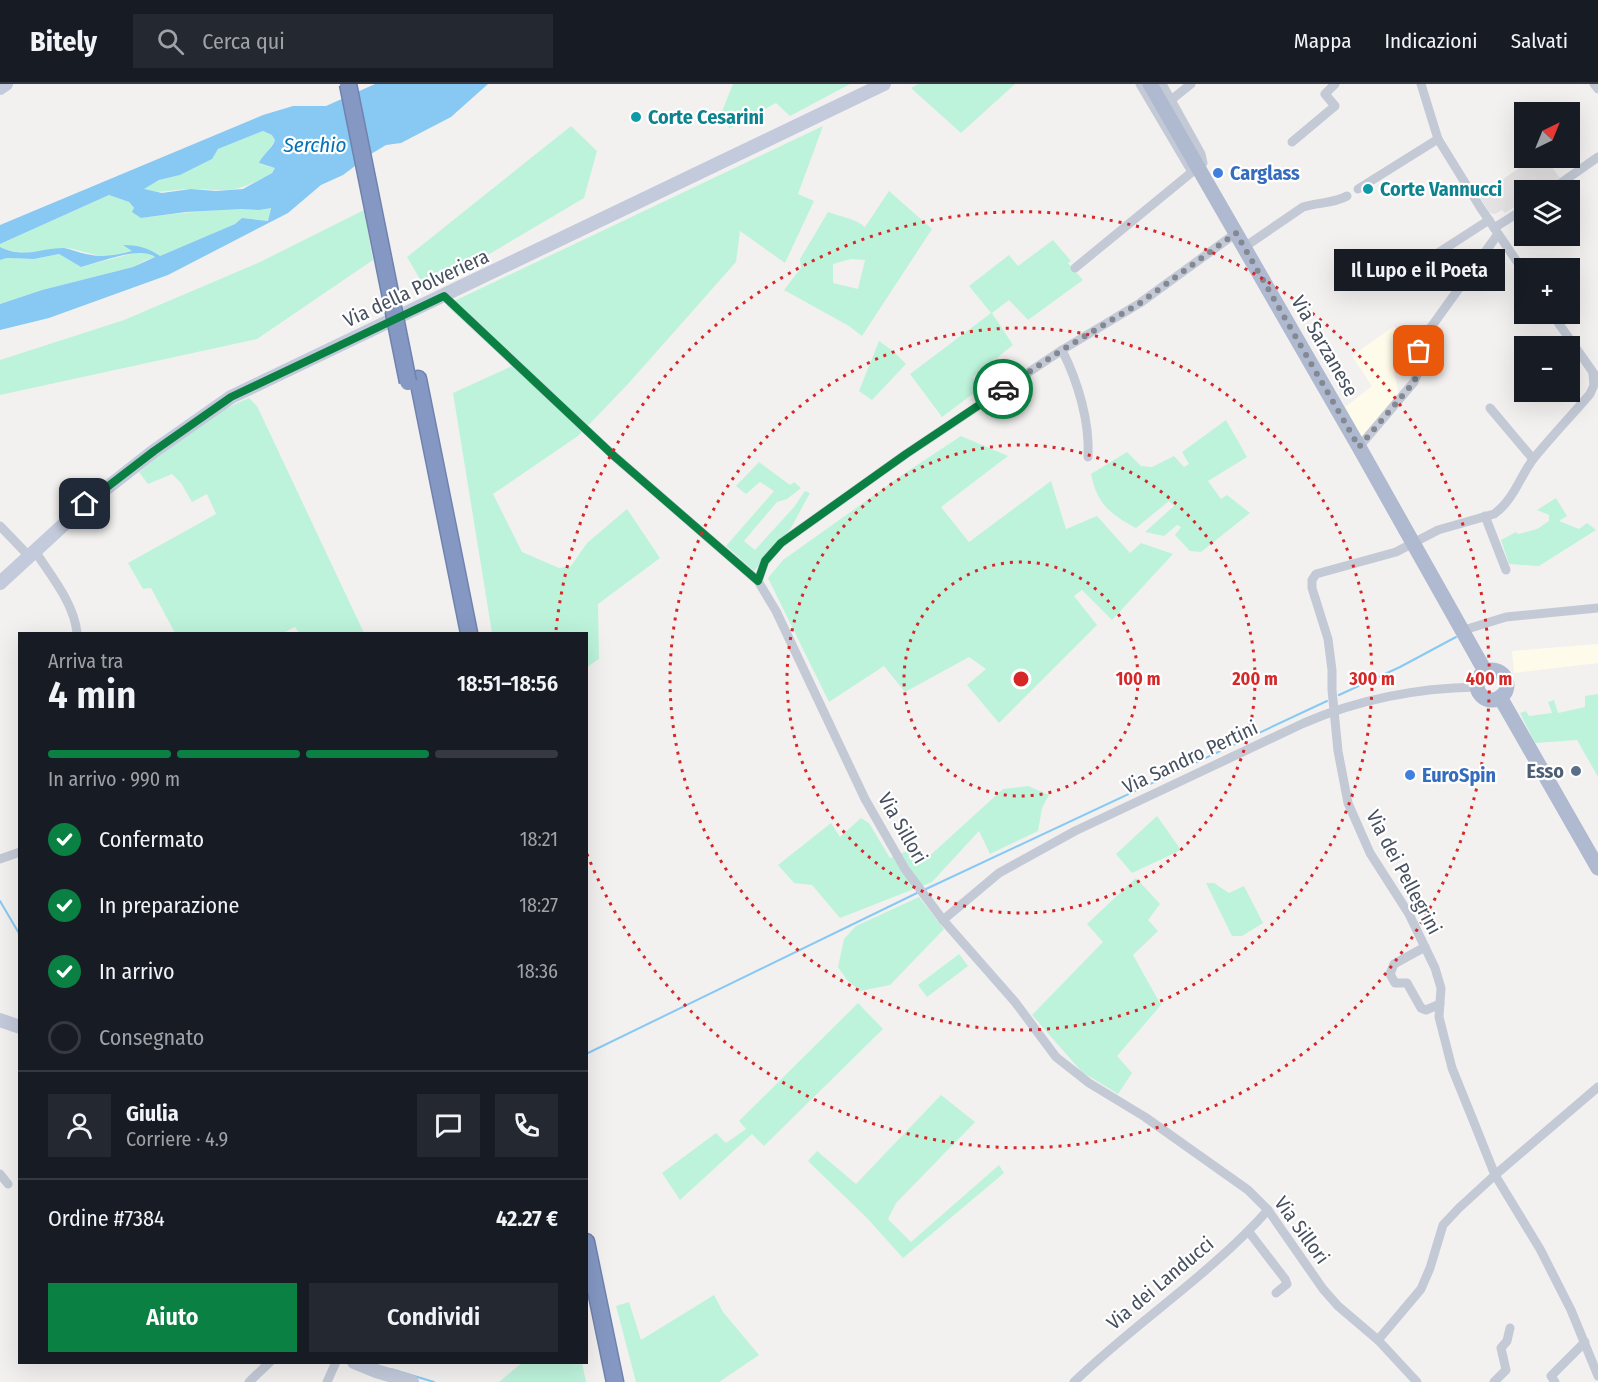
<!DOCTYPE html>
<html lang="it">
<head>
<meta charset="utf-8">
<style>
	body { margin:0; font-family:"Fira Sans Condensed",sans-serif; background:#242831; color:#f1f3f6; height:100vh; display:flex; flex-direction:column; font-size:22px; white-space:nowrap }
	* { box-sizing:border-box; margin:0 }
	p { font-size:20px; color:#9ea1a6 }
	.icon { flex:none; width:33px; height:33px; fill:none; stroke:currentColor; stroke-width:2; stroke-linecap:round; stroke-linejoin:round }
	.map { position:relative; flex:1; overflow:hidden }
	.panel { position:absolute; left:18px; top:548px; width:570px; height:732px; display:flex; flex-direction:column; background:#171b24; border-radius:0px; box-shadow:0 6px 24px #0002 }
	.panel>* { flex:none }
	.needle { width:39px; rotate:43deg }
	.tools { position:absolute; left:1514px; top:18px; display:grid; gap:12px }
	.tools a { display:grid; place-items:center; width:66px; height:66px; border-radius:0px; background:#171b24; box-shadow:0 6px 24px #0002; font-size:30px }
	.pin { position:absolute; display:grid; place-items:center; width:51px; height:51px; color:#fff; margin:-26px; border-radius:12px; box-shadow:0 3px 9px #0006 }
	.courier { position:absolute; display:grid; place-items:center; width:60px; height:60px; margin:-30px; border:4px solid #0b8043; border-radius:50%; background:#fff; color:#222; box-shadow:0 2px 8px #0007 }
	.bubble { position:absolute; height:42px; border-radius:0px; background:#171b24; box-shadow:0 6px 24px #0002; font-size:20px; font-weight:600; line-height:42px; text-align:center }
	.headline em { font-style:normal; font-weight:600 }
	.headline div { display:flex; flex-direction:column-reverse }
	.headline { display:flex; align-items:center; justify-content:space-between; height:102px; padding:0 30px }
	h1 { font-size:39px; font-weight:600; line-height:45px }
	.bar { display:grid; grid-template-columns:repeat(4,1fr); gap:9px 6px; align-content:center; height:72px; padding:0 30px }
	.bar i { height:8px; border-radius:4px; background:#363941 }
	.bar .on { background:#0b8043 }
	.bar p { grid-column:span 4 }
	.line { display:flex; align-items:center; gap:15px; padding:0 30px; border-top:2px solid #363941 }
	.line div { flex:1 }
	.round { display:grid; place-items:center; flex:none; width:63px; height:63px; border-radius:0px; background:#242831 }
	ol { padding:0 30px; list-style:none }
	li { display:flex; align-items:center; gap:18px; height:66px }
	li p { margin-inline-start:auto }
	li .icon { padding:6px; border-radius:50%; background:#0b8043; color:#fff; stroke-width:4 }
	li:last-child { color:#9ea1a6 }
	li i { width:33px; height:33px; border:3px solid #363941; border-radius:50% }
	.cta { display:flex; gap:12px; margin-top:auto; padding:12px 30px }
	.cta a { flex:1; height:69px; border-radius:0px; background:#0b8043; color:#fff; font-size:24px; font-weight:600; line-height:69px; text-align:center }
	.cta a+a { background:#242831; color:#f1f3f6 }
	header { display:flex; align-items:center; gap:36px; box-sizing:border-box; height:84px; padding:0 30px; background:#171b24; border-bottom:2px solid #363941 }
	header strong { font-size:28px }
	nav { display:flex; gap:33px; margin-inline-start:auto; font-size:21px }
	.search { width:420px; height:54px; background:#242831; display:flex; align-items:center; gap:15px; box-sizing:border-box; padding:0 21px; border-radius:0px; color:#9ea1a6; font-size:22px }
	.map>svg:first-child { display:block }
	.commercial { fill:#fefbea }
	.education { fill:#e4e2e2 }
	.green { fill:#bdf3db; fill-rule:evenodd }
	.water { fill:#87c9f3; fill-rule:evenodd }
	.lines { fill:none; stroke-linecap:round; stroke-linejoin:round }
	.stream { stroke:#87c9f3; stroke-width:2 }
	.highway-casing { stroke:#7083af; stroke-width:19 }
	.street { stroke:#c3cad6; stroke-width:9 }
	.secondary { stroke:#c2cadb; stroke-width:14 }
	.primary { stroke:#afbad1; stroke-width:15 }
	.highway { stroke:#8598c3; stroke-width:16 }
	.highway-bridge-casing { stroke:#7083af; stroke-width:19; stroke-linecap:butt }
	.highway-bridge { stroke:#8598c3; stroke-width:16 }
	.done { stroke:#838892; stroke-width:6; stroke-dasharray:0 10.8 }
	.route { stroke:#0b8043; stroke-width:8 }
	.ring { fill:none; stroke:#d62828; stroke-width:3; stroke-dasharray:3 6 }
	.culture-dot { fill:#0f9aa8; stroke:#fff; stroke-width:2 }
	.shop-dot { fill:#3f7fe0; stroke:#fff; stroke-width:2 }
	.service-dot { fill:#5c6f8a; stroke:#fff; stroke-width:2 }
	.labels { text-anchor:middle; stroke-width:4.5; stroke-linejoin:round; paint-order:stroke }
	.culture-label { font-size:20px; font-weight:bold; fill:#0d838f; stroke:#fff; text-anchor:start }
	.shop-label { font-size:20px; font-weight:bold; fill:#366cbe; stroke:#fff; text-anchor:start }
	.street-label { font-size:20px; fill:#475060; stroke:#fff }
	.service-label { font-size:20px; font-weight:bold; fill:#4e5e75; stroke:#fff; text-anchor:end }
	.water-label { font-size:21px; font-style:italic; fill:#0172b8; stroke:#fff }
	.centre { fill:#d62828; stroke:#fff; stroke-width:3 }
	.ring-label { font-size:18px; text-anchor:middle; font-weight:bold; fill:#d62828; stroke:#fff; stroke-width:4.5; stroke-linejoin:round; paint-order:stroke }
</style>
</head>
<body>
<header>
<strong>Bitely</strong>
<div class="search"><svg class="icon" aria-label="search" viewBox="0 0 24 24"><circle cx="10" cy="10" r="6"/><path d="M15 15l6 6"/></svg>Cerca qui</div>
<nav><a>Mappa</a><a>Indicazioni</a><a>Salvati</a></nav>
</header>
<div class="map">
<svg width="1598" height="1298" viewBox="0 0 1598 1298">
	<rect width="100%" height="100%" fill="#f3f1f0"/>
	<g class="commercial">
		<polygon points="1394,242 1410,266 1393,283 1399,311 1362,354 1345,323 1372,302 1352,272"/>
		<polygon points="1598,560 1598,579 1514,589 1512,567"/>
	</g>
	<polygon class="education" points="1533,74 1545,74 1560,94 1546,105 1544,103 1539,106 1524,106 1524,117 1505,129 1502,126 1495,130 1490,129 1479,112"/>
	<g class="green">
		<polygon points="733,0 850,0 790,32 776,19 730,44 719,35"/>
		<polygon points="918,0 1015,0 961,49 911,4"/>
		<polygon points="571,42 597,67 584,114 427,207 407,173"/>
		<polygon points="823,42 798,110 814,117 785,179 740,147 736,178 628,300 578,352 493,410 522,468 559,484 571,482 587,459 627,425 660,474 598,520 599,575 587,583 586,549 492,549 453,309 512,282 446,221"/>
		<path d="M263 47 273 51 275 56 260 80 275 84C272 90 267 92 261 95 231 111 221 105 189 105 173 105 159 111 143 105L159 96 180 91 211 75 218 65Z"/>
		<path d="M889 107 932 145 862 252 849 242 784 206 801 184 800 175 828 128C841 133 854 134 865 143ZM851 175 865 176 858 205 833 199V180Z"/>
		<path d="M109 111 129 118 141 134C171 130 200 127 230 125 244 124 257 127 271 123L268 137 242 134 235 140 160 172C141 159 131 171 111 172 93 173 80 165 65 164 59 164 52 166 46 167 30 170 15 170 0 163V160Z"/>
		<polygon points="364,126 373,176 257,255 0,311 0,276 124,236 260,178"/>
		<polygon points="1053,156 1071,177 1068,179 1083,196 1028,236 1009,216 992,229 1013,261 973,293 978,306 942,333 910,290 991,229 969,202 1009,171 1018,182"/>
		<polygon points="138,168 151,169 155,173 146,176 133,183 42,206 0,220 0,176 7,174 34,175 59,170 81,183"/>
		<polygon points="879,257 893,267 906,280 872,316 859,307"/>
		<path d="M249 314 257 322 364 549H299L295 543 283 549H175L151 504 143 505 128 479 216 430 207 410 192 418 181 399 172 390 148 400 139 388C173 361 208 330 249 314Z"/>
		<path d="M1226 336 1247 373 1208 397 1221 415 1227 411 1250 429 1201 468 1190 467 1175 451 1181 443 1177 441 1164 452 1145 448 1174 422 1169 417 1136 444C1110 430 1097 420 1091 390L1127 368 1141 382 1152 383 1174 372 1184 383 1189 380 1182 368Z"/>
		<polygon points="961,352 1008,372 941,423 969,458 1051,397 1066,445 1097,432 1130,469 1141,459 1173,470 1112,536 1082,506 1074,512 1097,541 999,639 967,601 986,585 969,573 905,608 884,582 829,618 768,494 783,476 908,387"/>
		<polygon points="759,378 790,401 794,398 801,404 787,415 777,418 744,457 755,466 794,423 805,407 810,409 791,444 754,487 726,462 774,407 760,398 746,410 736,402"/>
		<polygon points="1556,414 1567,432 1559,437 1579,445 1587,439 1596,446 1539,482 1509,480 1501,456 1516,448 1518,450 1537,445 1549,437 1549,431 1537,426"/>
		<polygon points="1598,610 1598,693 1577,656 1535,659 1520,629 1526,627 1529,632 1552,629 1548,618 1554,616 1558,629 1585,623 1585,612"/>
		<polygon points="1028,702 1049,711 1042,724 1038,747 990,770 979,747 932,798 840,834 812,801 794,799 778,781 831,739 840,753 861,734 869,739 890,774 907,767 925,776 1003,705"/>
		<polygon points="1157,732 1181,766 1132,789 1116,770"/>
		<polygon points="1136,794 1160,820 1148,836 1158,847 1133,871 1161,921 1117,972 1132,989 1118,1010 1082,988 1032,931 1103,858 1087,840"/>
		<polygon points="1206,799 1214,799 1229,809 1244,802 1263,839 1242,852 1232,852"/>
		<polygon points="919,813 944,845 890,901 860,907 847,896 838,883 844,855 856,842"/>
		<polygon points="959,870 968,882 927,913 918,901"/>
		<polygon points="858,919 883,945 764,1062 752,1050 680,1116 662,1089 716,1049 726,1059 746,1045 739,1037"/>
		<polygon points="941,1011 975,1038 896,1119 888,1135 911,1158 999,1081 1004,1089 903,1174 868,1135 808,1077 817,1067 856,1100"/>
		<polygon points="714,1211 723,1228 759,1271 719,1298 636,1298 616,1222 629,1218 641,1256"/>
		<polygon points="523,1278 582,1278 586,1298 499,1298"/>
	</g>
	<path class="water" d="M375 0H488L451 33 401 59 386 61 371 70 343 91 321 101 288 129 168 191 49 234 0 246V220L42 206 133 183 155 173C141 161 98 179 81 183L59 170 34 175 7 174 0 176V163C26 175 39 164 64 164 71 165 79 169 86 170 103 174 117 171 132 167L123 161C137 161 149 164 160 172L235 140 242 134 268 137 271 124 259 126 241 125 186 128 141 134 132 128 134 124 129 118 109 111 0 160V141L263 31 293 22H326ZM263 47 272 51 275 56C272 65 263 70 259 79L275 84 272 89 243 105 216 107 191 105 162 109 144 105 159 96 180 91 212 75 218 65Z"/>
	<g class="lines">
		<g class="stream">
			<polyline points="1339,611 1400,583 1456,553"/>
			<polyline points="926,805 1327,617"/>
			<polyline points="0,817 20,851"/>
			<polyline points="586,970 917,809"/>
			<polyline points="391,1285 434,1298"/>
		</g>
		<g class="highway-casing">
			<g id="highway">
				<polyline points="418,295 469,549"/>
				<polyline points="586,1158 615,1298"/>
			</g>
		</g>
		<g class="street">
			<polyline points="1140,0 1192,88"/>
			<polyline points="1162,0 1171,16"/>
			<polyline points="1421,0 1438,55 1480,123 1524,188"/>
			<polyline points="1594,0 1598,5"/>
			<polyline points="1292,58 1335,22 1325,10 1335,0"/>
			<polyline points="1358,105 1438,55"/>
			<polyline points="1551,106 1598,73"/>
			<polyline points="1494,144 1524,125"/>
			<path d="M1243 164 1303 123C1318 118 1333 120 1347 112"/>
			<polyline points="1075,184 1203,79 1201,70 1171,16 1191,0"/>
			<polyline points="1407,189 1489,136"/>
			<polyline points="444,212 614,372 758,497 776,527 865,715 905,785 943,836 1015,918 1056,973 1089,999 1145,1033 1248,1106 1268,1126 1323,1205 1338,1222 1378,1256"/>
			<polyline points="1552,230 1597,294"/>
			<path d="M1062 266C1078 298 1090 338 1088 373"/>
			<path d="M1593 290 1594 301 1590 310C1572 331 1552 352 1534 374 1520 392 1514 416 1494 430L1438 446 1396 468 1316 490 1312 496V504L1328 555 1332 586V606L1338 667 1348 719 1370 769 1409 830 1435 884 1441 904 1439 933 1452 984 1473 1036 1495 1091 1540 1165 1571 1226 1598 1292"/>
			<polyline points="1490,324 1533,375"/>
			<polyline points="1359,363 1414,298 1420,284 1419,268 1424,253 1498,150"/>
			<polyline points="1485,432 1506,486"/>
			<polyline points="0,442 29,472"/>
			<path d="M35 467C51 492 74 519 77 549"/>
			<polyline points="758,497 765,477 781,459 906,370 1062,266 1140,219 1236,149"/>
			<polyline points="1464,546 1506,533 1598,524"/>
			<polyline points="0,775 20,768"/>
			<path d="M943 836 999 789 1075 747 1304 639C1357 616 1418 604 1477 603"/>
			<polyline points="1425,863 1394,880 1390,890 1395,899 1407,899 1421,924 1426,926 1440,920"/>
			<polyline points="0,1090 8,1100"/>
			<polyline points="1249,1148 1285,1195 1287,1200 1276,1209"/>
			<polyline points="249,1298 270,1278"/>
			<polyline points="327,1298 336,1278"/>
			<path d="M1074 1298C1136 1238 1210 1191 1268 1126"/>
			<polyline points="1417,1298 1378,1256 1421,1205 1430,1184 1443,1141 1459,1124 1495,1091 1598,1003"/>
			<polyline points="1494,1298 1506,1286 1501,1264 1507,1257 1510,1244"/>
			<polyline points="1555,1298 1551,1292 1585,1258"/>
		</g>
		<g class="secondary">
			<polyline points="0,4 6,0"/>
			<polyline points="0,499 85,421 154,367 231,313 884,0"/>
			<polyline points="0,936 20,943"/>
			<polyline points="354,1278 376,1287 412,1298"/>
		</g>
		<g class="primary">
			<polyline points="1150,0 1359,363 1485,587"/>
			<circle cx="1492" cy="601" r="15"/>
			<polyline points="1500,613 1598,784"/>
		</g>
		<use href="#highway" class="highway"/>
		<g class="highway-bridge-casing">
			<polyline id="highway-bridge" points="348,0 408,298"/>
		</g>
		<use href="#highway-bridge" class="highway-bridge"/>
	</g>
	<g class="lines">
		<polyline class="done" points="1003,305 1062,266 1140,219 1236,149 1359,363 1414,298 1420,284 1419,267"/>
		<polyline class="route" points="85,420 154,367 231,313 444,212 614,372 758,497 765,477 781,459 906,370 1003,305"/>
	</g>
	<g class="ring">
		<circle cx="1021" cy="595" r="117"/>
		<circle cx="1021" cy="595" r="234"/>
		<circle cx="1021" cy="595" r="351"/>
		<path d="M556 546A468 468 0 1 1 587 770"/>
	</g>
	<g class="culture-dot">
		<circle cx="636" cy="33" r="6"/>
		<circle cx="1368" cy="105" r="6"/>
	</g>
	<g class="shop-dot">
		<circle cx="1218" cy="89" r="6"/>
		<circle cx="1410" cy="691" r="6"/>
	</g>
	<circle class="service-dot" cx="1576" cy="687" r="6"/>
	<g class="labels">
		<g class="culture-label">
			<text x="648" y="40">Corte Cesarini</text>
			<text x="1380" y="112">Corte Vannucci</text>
		</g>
		<g class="shop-label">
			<text x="1230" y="96">Carglass</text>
			<text x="1422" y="698">EuroSpin</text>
		</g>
		<g class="street-label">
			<text transform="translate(416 204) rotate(-25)" y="7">Via della Polveriera</text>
			<text transform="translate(1325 262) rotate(60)" y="7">Via Sarzanese</text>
			<text transform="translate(1190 673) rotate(-25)" y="7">Via Sandro Pertini</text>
			<text transform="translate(903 744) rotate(60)" y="7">Via Sillori</text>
			<text transform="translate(1404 788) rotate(62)" y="7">Via dei Pellegrini</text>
			<text transform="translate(1302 1146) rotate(54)" y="7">Via Sillori</text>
			<text transform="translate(1160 1199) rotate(-40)" y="7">Via dei Landucci</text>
		</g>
		<g class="service-label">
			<text x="1564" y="694">Esso</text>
		</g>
		<g class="water-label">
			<text x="315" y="68">Serchio</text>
		</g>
	</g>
	<circle cx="1021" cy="595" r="9" class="centre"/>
	<g class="ring-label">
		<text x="1138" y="601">100 m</text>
		<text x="1255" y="601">200 m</text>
		<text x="1372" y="601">300 m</text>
		<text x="1489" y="601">400 m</text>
	</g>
</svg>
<div class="tools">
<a><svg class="needle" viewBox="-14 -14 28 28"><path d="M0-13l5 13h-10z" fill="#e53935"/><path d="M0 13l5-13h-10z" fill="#9ea1a6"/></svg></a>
<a><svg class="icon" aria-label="layers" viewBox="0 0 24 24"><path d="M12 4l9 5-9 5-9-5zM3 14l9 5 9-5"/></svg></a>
<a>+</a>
<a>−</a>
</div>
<div class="pin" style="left:1419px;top:267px;background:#ea580c"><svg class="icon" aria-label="bag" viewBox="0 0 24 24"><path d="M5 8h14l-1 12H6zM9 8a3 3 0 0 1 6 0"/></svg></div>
<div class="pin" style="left:85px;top:420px;background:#1f2937"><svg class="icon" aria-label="home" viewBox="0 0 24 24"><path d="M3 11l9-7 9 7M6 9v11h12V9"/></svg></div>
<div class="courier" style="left:1003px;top:305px"><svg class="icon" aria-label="car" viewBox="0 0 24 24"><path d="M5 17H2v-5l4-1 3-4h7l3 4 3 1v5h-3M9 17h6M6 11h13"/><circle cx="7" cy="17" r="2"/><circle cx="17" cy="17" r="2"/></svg></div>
<div class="bubble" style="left:1334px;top:165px;width:171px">Il Lupo e il Poeta</div>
<section class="panel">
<div class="headline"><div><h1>4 min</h1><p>Arriva tra</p></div><em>18:51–18:56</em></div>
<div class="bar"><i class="on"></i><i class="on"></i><i class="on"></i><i></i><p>In arrivo · 990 m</p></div>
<ol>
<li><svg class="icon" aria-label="check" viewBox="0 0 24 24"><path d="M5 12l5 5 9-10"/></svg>Confermato<p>18:21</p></li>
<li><svg class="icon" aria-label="check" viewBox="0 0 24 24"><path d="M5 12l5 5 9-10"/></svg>In preparazione<p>18:27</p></li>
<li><svg class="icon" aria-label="check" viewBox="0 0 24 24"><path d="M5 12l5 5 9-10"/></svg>In arrivo<p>18:36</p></li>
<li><i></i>Consegnato</li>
</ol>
<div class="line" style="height:108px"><a class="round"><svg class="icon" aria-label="person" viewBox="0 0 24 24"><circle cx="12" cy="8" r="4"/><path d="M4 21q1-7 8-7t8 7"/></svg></a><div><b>Giulia</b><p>Corriere · 4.9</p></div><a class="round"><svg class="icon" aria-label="chat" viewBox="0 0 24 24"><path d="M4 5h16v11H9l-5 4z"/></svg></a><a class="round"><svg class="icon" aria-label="phone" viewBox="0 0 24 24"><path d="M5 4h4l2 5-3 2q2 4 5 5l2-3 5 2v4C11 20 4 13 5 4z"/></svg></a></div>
<div class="line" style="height:78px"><div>Ordine #7384</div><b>42.27 €</b></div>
<div class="cta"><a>Aiuto</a><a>Condividi</a></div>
</section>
</div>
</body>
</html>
